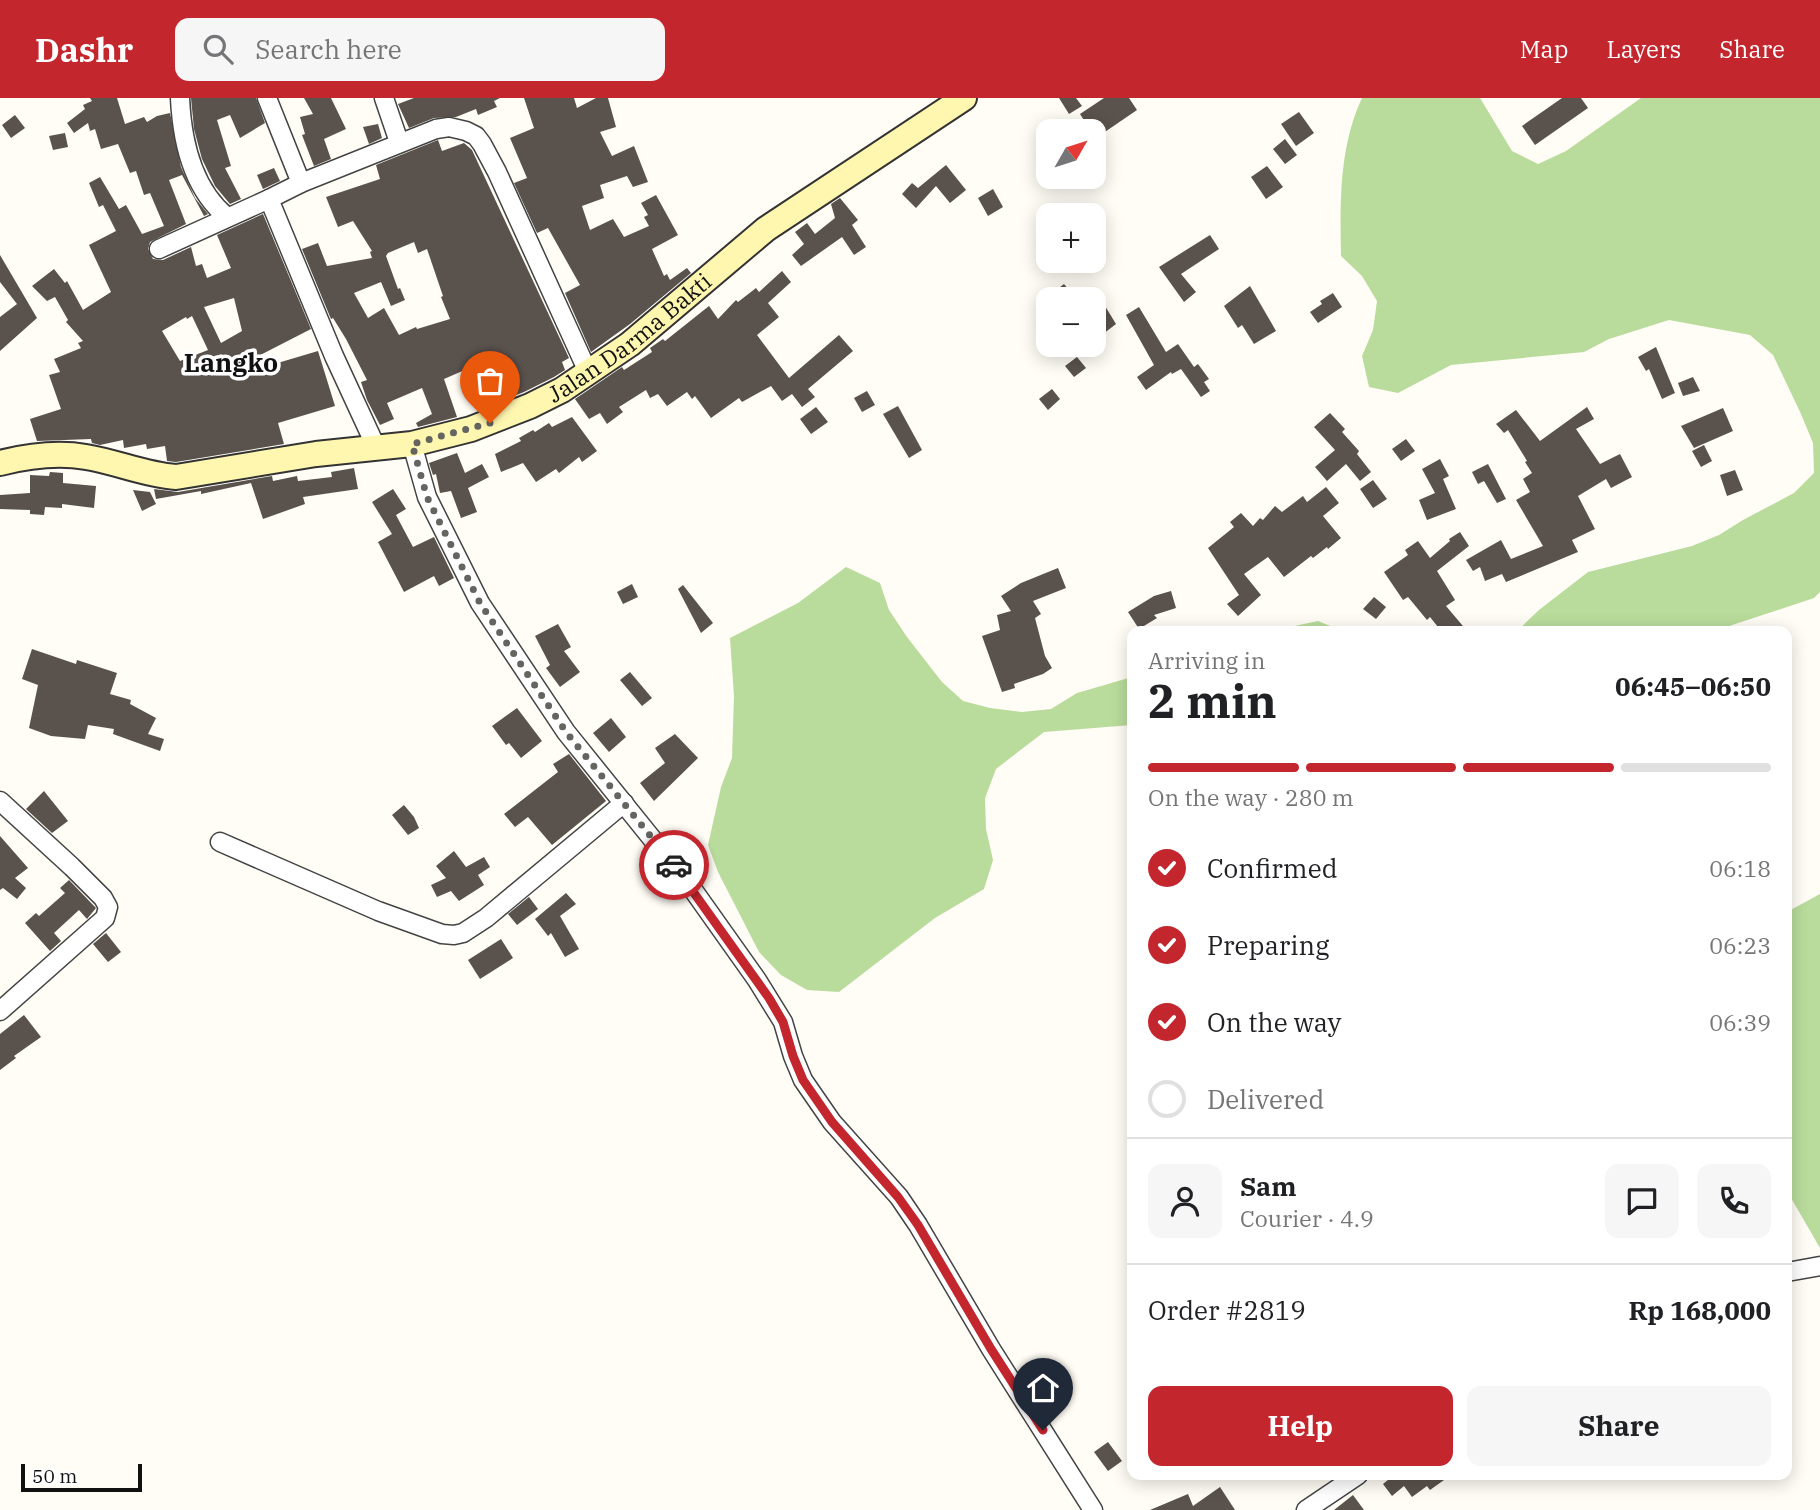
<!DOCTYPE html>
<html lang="en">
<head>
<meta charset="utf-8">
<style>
	body { margin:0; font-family:"IBM Plex Serif",serif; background:#f6f6f6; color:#202124; height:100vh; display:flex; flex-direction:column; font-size:26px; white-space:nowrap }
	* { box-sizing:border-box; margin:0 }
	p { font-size:23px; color:#757577 }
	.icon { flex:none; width:38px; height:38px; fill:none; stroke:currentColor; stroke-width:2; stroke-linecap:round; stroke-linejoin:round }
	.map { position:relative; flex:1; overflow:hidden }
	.drawer { position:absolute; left:1127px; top:528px; width:665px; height:854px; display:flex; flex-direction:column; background:#fff; border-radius:14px; box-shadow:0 4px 18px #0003 }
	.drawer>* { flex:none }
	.needle { width:46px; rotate:51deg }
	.tools { position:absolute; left:1036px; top:21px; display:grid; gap:14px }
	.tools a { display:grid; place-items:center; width:70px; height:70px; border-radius:14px; background:#fff; box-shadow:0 4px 18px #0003; font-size:35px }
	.scale { position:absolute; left:21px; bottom:18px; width:121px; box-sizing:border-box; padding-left:7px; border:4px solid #111; border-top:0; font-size:19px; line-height:24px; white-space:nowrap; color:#111; -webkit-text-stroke:5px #fff; paint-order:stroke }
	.pin { position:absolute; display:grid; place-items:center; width:60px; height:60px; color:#fff; margin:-72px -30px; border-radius:50% 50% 50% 0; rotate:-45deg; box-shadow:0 0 7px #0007 }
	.pin .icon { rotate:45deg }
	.courier { position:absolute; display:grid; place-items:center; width:70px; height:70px; margin:-35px; border:5px solid #c4262e; border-radius:50%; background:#fff; color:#222; box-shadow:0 2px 9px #0007 }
	.head em { font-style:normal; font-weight:800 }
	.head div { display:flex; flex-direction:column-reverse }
	.head { display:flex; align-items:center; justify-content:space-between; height:119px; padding:0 21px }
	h1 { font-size:46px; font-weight:800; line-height:52px }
	.bar { display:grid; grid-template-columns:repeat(4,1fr); gap:10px 7px; align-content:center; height:84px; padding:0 21px }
	.bar i { height:9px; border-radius:5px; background:#e0e0e0 }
	.bar .active { background:#c4262e }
	.bar p { grid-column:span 4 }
	.line { display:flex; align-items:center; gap:18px; padding:0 21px; border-top:2px solid #e0e0e0 }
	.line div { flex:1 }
	.round { display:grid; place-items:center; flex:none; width:74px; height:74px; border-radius:14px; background:#f6f6f6 }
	ol { padding:0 21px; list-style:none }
	li { display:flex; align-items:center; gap:21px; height:77px }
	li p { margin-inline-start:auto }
	li .icon { padding:7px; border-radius:50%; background:#c4262e; color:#fff; stroke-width:4 }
	li:last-child { color:#757577 }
	li i { width:38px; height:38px; border:4px solid #e0e0e0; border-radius:50% }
	.button { display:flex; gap:14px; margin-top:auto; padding:14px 21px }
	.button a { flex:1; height:80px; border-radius:14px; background:#c4262e; color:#fff; font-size:28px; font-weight:800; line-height:80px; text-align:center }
	.button a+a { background:#f6f6f6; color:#202124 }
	header { display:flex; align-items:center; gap:42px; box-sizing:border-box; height:98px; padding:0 35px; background:#c4262e; color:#fff }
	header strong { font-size:33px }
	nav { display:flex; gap:38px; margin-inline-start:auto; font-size:24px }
	.search { width:490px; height:63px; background:#f6f6f6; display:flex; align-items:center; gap:18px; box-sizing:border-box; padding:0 24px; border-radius:14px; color:#757577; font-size:26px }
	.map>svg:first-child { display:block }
	.forest { fill:#b9dc9c }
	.building { fill:#5a524d; fill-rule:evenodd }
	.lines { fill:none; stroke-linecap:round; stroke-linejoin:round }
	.street-casing { stroke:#444; stroke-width:21 }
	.secondary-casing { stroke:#333; stroke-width:28 }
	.street { stroke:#fff; stroke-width:18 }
	.secondary { stroke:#fff6b0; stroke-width:24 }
	.done { stroke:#646461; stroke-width:7; stroke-dasharray:0 12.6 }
	.route { stroke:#c4262e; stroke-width:9 }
	.labels { text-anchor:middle; stroke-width:7; stroke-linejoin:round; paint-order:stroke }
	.street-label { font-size:23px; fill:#111; stroke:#fff }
	.quarter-label { font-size:26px; font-weight:bold; fill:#111; stroke:#fff }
</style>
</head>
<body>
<header>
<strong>Dashr</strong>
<div class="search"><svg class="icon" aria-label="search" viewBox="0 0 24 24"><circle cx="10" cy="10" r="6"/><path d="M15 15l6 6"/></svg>Search here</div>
<nav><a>Map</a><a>Layers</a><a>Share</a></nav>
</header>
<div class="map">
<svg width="1820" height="1412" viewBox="0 0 1820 1412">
	<rect width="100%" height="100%" fill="#fffdf5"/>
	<g class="forest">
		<path d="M1362 0H1480L1512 53 1538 66 1566 53 1641 0H1820V494L1814 500 1711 534H1516L1539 512 1588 474 1692 448 1719 437 1743 422 1794 395 1814 375 1813 345 1801 316 1773 257 1750 237 1669 222 1609 241 1584 254 1451 267 1398 295 1369 289 1362 258 1373 232 1377 203 1362 178 1341 158C1340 105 1339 49 1362 0Z"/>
		<polygon points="846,469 880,485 889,512 907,539 942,584 963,603 990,610 1022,614 1051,611 1077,595 1132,579 1132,627 1044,634 996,671 985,700 986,731 993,762 984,791 935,820 839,894 807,892 781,877 759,854 718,774 708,747 721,689 732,660 734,598 730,540 798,505"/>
		<polygon points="1318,523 1345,534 1279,534 1290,529"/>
		<polygon points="1820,796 1820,1150 1787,1093 1787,814"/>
	</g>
	<g class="building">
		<path d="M90 0H117L125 26 144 19 147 24 157 18 170 15 181 69 195 100 208 116 204 118 182 77 169 82 186 126 150 144 148 151 153 161 163 162 191 149 196 168 202 166 207 180 231 170 217 137 263 116 311 231 241 267 244 275 318 253 335 308 278 325 284 346 176 364 167 363 165 348 147 351 146 346 124 350 123 342 100 347 92 345 91 341 37 343 30 321 61 311 49 277 60 274 54 261 81 250 78 245 83 243 66 224 68 222 55 199 47 203 32 188 54 171 65 185 67 183 83 212 111 194 89 147 116 133 103 107 99 109 89 85 100 79 119 111 126 107 142 136 164 128 150 95 144 97 136 73 130 75 118 46 101 51 95 31 90 33 88 25 74 35 67 25 85 11 83 7 92 3ZM234 200 242 233 221 245 204 209ZM192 218 208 252 180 263 162 233 186 219 187 221Z"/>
		<polygon points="191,0 256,0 265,25 240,40 230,17 217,22 231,68 225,70 241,101 230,106 215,88 202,61 194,31"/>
		<polygon points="304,0 331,0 346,31 324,41 331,61 314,68 302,37 305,36 300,19 313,16"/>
		<polygon points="414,0 500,0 494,3 497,9 478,17 476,11 456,19 434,20 409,30 398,6"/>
		<polygon points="524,0 574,0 577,10 596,0 608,0 616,29 600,34 612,58 634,48 648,84 633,89 627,78 600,87 604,100 582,108 590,132 613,121 624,139 649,128 644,119 648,117 641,105 656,97 678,137 652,151 664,178 667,176 670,182 687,170 691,175 630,226 591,254 565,195 580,187 548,130 537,135 514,85 527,80 510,40 534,30"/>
		<polygon points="1059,0 1076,0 1082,8 1069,16"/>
		<polygon points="1104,0 1129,0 1137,12 1096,40 1094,33 1091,33 1080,16"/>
		<polygon points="1562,0 1581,0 1588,10 1535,47 1522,28"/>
		<polygon points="1299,14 1314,35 1296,48 1281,26"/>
		<polygon points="15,17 25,30 11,40 2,27"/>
		<polygon points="378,26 382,40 369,46 363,29"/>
		<polygon points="65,35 68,49 53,52 49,38"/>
		<polygon points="1285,41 1297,57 1285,66 1273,51"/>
		<path d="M438 42 442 53 464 45 472 52 569 260 562 264 565 272 554 279 524 294 483 310 467 271 444 281 457 319 418 329 416 325 432 316 422 290 387 305 394 321 380 327 367 302 361 284 367 282 346 241 333 220 331 221 302 151 318 145 327 168 372 160 370 154 372 153 353 123 338 129 326 99 380 81 376 67ZM414 144 418 155 427 151 443 198 441 199 450 221 417 231 416 229 399 237 384 210 368 220 354 195 381 184 391 208 405 202 400 190 398 191 386 158 388 155Z"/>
		<polygon points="946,67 966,92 950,105 936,88 916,110 902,96 912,85 918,90"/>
		<polygon points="1267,68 1283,89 1266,101 1251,79"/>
		<polygon points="274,70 280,83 263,91 257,77"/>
		<polygon points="993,91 1003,109 988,118 978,100"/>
		<polygon points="840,100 858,122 852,127 866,149 854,157 842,139 801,168 792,157 804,146 795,134 807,125 815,136 835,120 831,106"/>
		<polygon points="1210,137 1219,151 1181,176 1196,194 1184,204 1159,169"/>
		<polygon points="0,157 37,220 0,253 0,219 17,206 0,184"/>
		<polygon points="782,173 791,184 768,205 779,219 757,237 789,280 839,237 853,253 808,291 815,299 802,309 792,296 782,303 771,288 742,304 739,300 711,320 695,298 692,301 687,294 667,308 658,296 650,300 646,292 619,309 623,314 607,326 600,315 589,321 575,301 622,269 624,272 652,254 650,250 663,241 665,243 709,208 718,221 736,202 738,204 756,190 759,194"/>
		<polygon points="1064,186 1076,201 1045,201"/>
		<polygon points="1250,188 1276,233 1254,246 1242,227 1238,230 1224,208"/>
		<polygon points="1094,190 1116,226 1103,236 1094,221"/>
		<polygon points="1333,195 1342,209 1318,225 1310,214 1322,206 1320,203"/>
		<polygon points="1139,209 1166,254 1178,246 1194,269 1198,266 1209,281 1204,284 1210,293 1201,299 1181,271 1172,276 1171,274 1146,292 1137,279 1154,267 1126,217"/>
		<polygon points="1656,249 1675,295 1662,301 1649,271 1646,273 1638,259"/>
		<polygon points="1077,259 1086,270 1074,279 1065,268"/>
		<polygon points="1693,279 1700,293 1683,298 1678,285"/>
		<polygon points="1052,291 1060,301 1048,312 1039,301"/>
		<polygon points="867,293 875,307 862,314 854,300"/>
		<polygon points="898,308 922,352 909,360 883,316"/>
		<polygon points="816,309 828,324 811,336 800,321"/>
		<polygon points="1587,309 1594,321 1576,331 1600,366 1620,356 1632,379 1611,390 1606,381 1578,398 1595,431 1572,442 1578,454 1506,484 1502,476 1485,483 1480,469 1473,473 1466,462 1501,442 1511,461 1543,448 1516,402 1530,394 1523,381 1532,375 1525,364 1527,363 1508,332 1504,335 1496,326 1516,312 1540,343"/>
		<polygon points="1723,310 1733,333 1694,350 1681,328"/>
		<polygon points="1330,315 1345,331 1342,334 1359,353 1357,356 1371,374 1360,383 1346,366 1327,383 1315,369 1335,352 1314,329"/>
		<polygon points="572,319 597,353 582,364 579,359 559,375 556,371 536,384 523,365 501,374 495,356 521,343 519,340 533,332 535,334 549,325 552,329"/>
		<polygon points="1406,341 1415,353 1401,363 1392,351"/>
		<polygon points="1704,347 1712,363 1701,369 1692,353"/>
		<polygon points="457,355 465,375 482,366 489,379 468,390 477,414 461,420 451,393 440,395 436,376 433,377 429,365"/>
		<polygon points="1440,361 1449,378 1443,381 1456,411 1427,422 1419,402 1435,395 1422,371"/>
		<polygon points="1488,366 1506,401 1497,405 1484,383 1478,386 1472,374"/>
		<polygon points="354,370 358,391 303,399 305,406 263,421 251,385 201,396 201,393 156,401 154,391 178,394 272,378 273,383 297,378 298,383 332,379 331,374"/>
		<polygon points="1735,372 1743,392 1727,398 1720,377"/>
		<polygon points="50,374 63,375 63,385 96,388 94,410 62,406 62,410 45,409 44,417 30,416 30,412 0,411 0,397 30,395 30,377 49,378"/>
		<polygon points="1373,382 1387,401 1373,410 1360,391"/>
		<polygon points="1326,389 1339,405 1323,418 1341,440 1328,451 1327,449 1313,460 1311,458 1284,479 1268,459 1244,476 1261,497 1238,518 1227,506 1239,497 1208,450 1234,429 1230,424 1241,415 1253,428 1260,420 1263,422 1275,408 1282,414 1303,398 1307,404"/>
		<polygon points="393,391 406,411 396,417 413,449 434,439 454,480 439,488 434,478 404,494 378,444 392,436 372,404"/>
		<polygon points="133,392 150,394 156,406 142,413"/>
		<polygon points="1460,434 1469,448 1437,473 1455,502 1446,508 1468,534 1442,534 1430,519 1427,522 1408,499 1403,502 1384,474 1408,457 1405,452 1418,443 1430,460 1450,443 1449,441"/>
		<polygon points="1058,470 1066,490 1033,503 1041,516 1035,520 1045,558 1052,570 1043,576 1014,586 1015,590 1002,594 982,538 1000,532 997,517 1011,513 1001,498 1021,485"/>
		<polygon points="632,486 638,499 623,506 617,494"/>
		<polygon points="683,487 713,525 701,535 678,491"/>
		<polygon points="1171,493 1176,510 1154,517 1157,520 1139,531 1128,514 1154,498"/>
		<polygon points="1374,499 1386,509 1376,521 1363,511"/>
		<polygon points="558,526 571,549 564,553 580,574 560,589 546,570 550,567 535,538"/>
		<polygon points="32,551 76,566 77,562 117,575 110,596 131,602 130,606 156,620 148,636 164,641 160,653 113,636 114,631 88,627 85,641 51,638 29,630 38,587 22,581"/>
		<polygon points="630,574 652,600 642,608 620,582"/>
		<polygon points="517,610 542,643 521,660 509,645 506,647 492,628"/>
		<polygon points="611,620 626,639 609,654 593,635"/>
		<polygon points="675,636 698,660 654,703 640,685 665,665 655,650"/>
		<polygon points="569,656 606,703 552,747 528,719 515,729 504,716 558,674 553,666"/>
		<polygon points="44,693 68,723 52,735 26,711"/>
		<polygon points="404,707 414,719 419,730 408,737 392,717"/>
		<polygon points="0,738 28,770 15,780 26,790 17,801 3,790 0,792"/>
		<polygon points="454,753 466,769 484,759 490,769 478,777 484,787 459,803 451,793 437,799 431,787 446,780 436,768"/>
		<polygon points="69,782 96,810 87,821 79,812 54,835 61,843 50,853 25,825 36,815 39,818 65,795 60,790"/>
		<polygon points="566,795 576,806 560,818 579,851 565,859 551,835 548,838 535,821"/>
		<polygon points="529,799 538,811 517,827 508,816"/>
		<polygon points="106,835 121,854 108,864 93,846"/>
		<polygon points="501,841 513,860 480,881 468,862"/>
		<polygon points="24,917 41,939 14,958 16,960 0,972 0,936"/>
		<polygon points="1108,1344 1122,1363 1108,1373 1094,1354"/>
		<polygon points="1394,1377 1451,1377 1430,1392 1427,1388 1412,1399 1404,1388 1392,1398 1383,1386"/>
		<polygon points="1220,1389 1235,1412 1150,1412 1188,1396 1193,1408"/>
		<polygon points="1353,1397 1364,1412 1334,1412"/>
	</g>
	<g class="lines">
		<g class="street-casing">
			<g id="street">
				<path d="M180 0C182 44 192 90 227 119"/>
				<polyline points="267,0 301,85"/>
				<polyline points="384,0 399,44"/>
				<polyline points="159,151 269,101"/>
				<polyline points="412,346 427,399 480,505 566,634 691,789 757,882 783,924 793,958 803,982 832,1024 899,1099 918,1127 991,1251 1093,1412"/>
				<polyline points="377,351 334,258 269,101 301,85 436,31 449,29 466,33 476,38 482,46 497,74 588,274"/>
				<polyline points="0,703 72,769 103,800 108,809 105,820 0,913"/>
				<polyline points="220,744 378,813 442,836 454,837 463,835 486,820 624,705"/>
				<polyline points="1787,1174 1820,1168"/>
				<polyline points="1306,1412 1358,1377"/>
			</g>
		</g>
		<g class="secondary-casing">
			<g id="secondary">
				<path id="s1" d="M0 365C28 358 57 354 86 359 117 364 145 377 176 379L316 356 412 346 471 331 530 308 562 292 630 246 766 131 964 0"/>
			</g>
		</g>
		<use href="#street" class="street"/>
		<use href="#secondary" class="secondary"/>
	</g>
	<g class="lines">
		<polyline class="done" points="490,325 412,346 427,399 480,505 566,634 674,767"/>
		<polyline class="route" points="674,767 769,900 783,924 793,958 803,982 832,1024 898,1099 918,1127 991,1251 1043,1332"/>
	</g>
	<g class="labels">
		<g class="street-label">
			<text dy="8" stroke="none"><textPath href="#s1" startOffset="663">Jalan Darma Bakti</textPath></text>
		</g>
		<g class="quarter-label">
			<text x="231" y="274">Langko</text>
		</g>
	</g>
</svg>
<div class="tools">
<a><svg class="needle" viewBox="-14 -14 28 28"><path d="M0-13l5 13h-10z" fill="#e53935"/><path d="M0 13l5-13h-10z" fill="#757577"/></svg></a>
<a>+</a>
<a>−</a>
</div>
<div class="scale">50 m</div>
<div class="pin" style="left:490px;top:325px;background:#ea580c"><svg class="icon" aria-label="bag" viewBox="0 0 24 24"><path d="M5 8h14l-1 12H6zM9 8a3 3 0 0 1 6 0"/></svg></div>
<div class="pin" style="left:1043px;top:1332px;background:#1f2937"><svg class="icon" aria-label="home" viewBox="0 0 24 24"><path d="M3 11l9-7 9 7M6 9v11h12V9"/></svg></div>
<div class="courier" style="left:674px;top:767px"><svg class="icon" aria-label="car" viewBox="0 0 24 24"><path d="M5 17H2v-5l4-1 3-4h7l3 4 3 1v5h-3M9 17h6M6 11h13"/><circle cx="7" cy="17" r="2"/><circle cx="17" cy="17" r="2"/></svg></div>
<section class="drawer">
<div class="head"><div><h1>2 min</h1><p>Arriving in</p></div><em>06:45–06:50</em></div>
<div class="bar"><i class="active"></i><i class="active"></i><i class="active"></i><i></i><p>On the way · 280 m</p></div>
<ol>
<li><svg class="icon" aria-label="check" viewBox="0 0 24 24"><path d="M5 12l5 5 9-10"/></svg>Confirmed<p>06:18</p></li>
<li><svg class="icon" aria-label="check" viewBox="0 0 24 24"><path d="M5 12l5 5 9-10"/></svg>Preparing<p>06:23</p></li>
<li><svg class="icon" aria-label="check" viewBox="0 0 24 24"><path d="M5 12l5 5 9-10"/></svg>On the way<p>06:39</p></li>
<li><i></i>Delivered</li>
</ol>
<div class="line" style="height:126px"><a class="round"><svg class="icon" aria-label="person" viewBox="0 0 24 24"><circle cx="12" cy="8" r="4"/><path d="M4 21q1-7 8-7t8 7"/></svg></a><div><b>Sam</b><p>Courier · 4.9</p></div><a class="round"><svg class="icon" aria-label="chat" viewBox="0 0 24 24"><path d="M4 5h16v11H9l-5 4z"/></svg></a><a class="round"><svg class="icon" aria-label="phone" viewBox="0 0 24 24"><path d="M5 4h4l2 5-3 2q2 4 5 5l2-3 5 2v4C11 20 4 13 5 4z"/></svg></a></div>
<div class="line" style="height:91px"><div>Order #2819</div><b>Rp 168,000</b></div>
<div class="button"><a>Help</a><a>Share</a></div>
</section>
</div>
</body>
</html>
